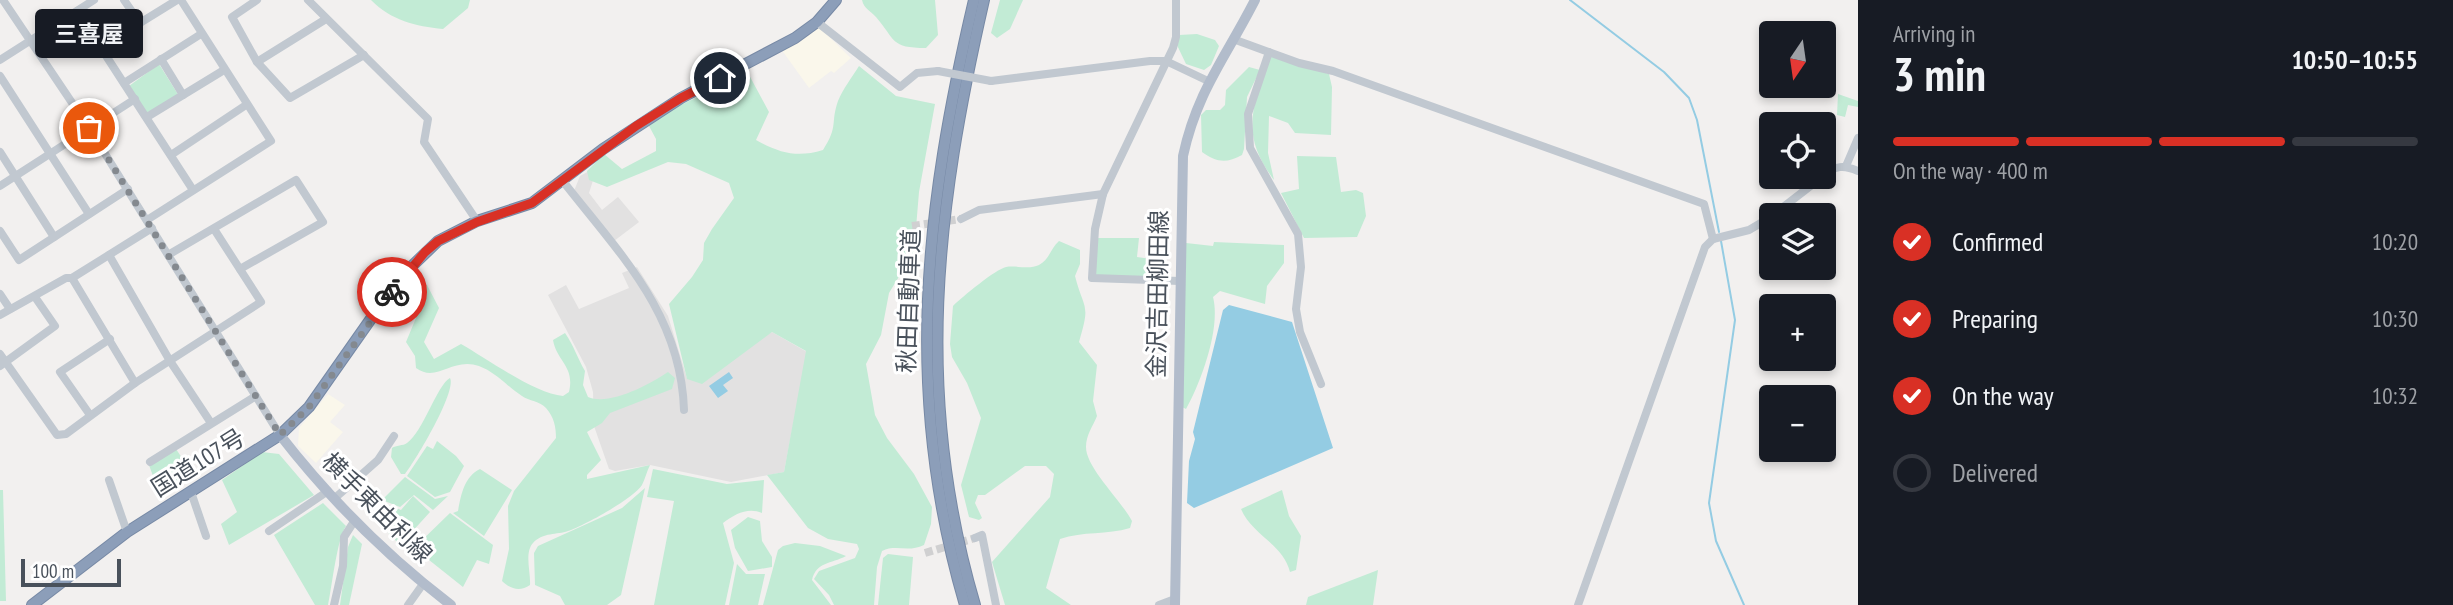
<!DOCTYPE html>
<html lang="en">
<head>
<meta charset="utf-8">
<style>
	body { margin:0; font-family:"PT Sans Narrow","Noto Sans JP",sans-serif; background:#20242c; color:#f1f3f6; height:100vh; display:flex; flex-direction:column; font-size:26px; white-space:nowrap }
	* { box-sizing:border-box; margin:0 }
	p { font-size:23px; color:#9ea1a6 }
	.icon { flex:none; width:38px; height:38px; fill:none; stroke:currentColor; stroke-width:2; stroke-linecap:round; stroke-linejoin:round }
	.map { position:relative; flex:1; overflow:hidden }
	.drawer { display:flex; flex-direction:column; background:#171b24; width:595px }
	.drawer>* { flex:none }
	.needle { width:46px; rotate:193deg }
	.fabs { position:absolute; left:1759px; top:21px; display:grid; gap:14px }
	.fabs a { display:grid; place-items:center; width:77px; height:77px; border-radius:7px; background:#171b24; box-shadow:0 4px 10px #0003; font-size:35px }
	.scale { position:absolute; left:21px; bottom:18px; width:100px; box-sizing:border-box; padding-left:7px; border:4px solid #49515b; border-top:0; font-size:19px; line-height:24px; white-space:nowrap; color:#49515b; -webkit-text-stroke:5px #fff; paint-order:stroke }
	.pin { position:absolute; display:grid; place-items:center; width:60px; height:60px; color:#fff; margin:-30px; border:4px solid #fff; border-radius:50%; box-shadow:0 2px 7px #0007 }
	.courier { position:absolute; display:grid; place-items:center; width:70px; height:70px; margin:-35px; border:5px solid #d93025; border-radius:50%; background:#fff; color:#222; box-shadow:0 2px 9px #0007 }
	.bubble { position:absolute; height:49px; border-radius:7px; background:#171b24; box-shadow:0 4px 10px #0003; font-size:23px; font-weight:700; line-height:49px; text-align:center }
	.headline em { font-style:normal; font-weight:700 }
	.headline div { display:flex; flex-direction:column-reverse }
	.headline { display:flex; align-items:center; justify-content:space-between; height:119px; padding:0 35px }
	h1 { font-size:46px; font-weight:700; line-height:52px }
	.bar { display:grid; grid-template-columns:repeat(4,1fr); gap:10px 7px; align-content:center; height:84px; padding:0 35px }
	.bar i { height:9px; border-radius:5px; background:#363941 }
	.bar .active { background:#d93025 }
	.bar p { grid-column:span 4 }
	ol { padding:0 35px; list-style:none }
	li { display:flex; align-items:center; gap:21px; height:77px }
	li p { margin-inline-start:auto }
	li .icon { padding:7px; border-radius:50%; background:#d93025; color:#fff; stroke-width:4 }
	li:last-child { color:#9ea1a6 }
	li i { width:38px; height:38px; border:4px solid #363941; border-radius:50% }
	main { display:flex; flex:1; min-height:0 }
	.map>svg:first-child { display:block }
	.commercial { fill:#faf7eb }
	.education { fill:#e2e1e1 }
	.green { fill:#c2ebd5 }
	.water { fill:#94cce3 }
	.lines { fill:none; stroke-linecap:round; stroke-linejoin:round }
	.stream { stroke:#94cce3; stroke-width:2 }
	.minor-tunnel { stroke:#d0d0d1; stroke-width:8; stroke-dasharray:8 4; stroke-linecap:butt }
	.highway-casing { stroke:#7789a5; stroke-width:12 }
	.minor { stroke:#c1c8d0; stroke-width:8 }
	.major { stroke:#b2bccb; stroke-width:10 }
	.highway { stroke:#8c9eb9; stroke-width:10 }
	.minor-bridge { stroke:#c1c8d0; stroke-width:8 }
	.done { stroke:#84898f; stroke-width:7; stroke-dasharray:0 12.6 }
	.route { stroke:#d93025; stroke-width:9 }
	.labels { text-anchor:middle; stroke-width:6; stroke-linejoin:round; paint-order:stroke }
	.street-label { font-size:24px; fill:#49515b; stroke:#fff }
</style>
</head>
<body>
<main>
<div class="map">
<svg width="1858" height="605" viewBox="0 0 1858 605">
	<rect width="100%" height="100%" fill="#f2f0ef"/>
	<g class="commercial">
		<polygon points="819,27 851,58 834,73 831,71 809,88 781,49"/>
		<polygon points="328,394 345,405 330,422 343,432 316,463 298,446 299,428"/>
	</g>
	<g class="education">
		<polygon points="591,170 595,174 589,193 602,210 618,197 639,222 614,241 574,191 580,176"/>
		<polygon points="637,267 668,316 687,378 772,332 807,352 784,472 731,482 650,465 615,471 609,469 594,426 593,392 586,367 548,295 566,285 579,309 629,288 622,273"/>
	</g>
	<g class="green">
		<path d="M371 0H470L468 8 443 29C415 26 392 21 371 0Z"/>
		<path d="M862 0H935L938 35 926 48C890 48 896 40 876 17 870 10 864 9 862 0Z"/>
		<polygon points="1000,0 1023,0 1010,29 997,38 991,33"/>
		<polygon points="1197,34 1215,40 1219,46 1211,65 1204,70 1186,64 1176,43 1179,35"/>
		<path d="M1270 56 1329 74 1332 87 1331 135 1295 133 1288 123 1269 116 1268 153 1274 180C1239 134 1253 106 1270 56Z"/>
		<polygon points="159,64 179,96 146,113 129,86"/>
		<path d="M859 66 896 96 935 104 919 192 914 252 889 293 881 335 866 364 875 415 887 438 914 474 932 507 931 524 924 545C908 553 896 544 882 551L877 567 874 605H834L829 595 814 579 819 571 855 558 859 549 857 544 828 539 808 528 767 475 784 472 806 351 772 332 702 384 687 379 669 304 692 277 703 260 704 243 712 229 734 198 729 183 686 164 668 162 607 187 589 180 587 171 604 154 622 169 656 151V139L649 126 668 111 748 73 769 112 756 140C780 153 797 158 823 150 839 125 830 124 838 101 843 89 852 77 859 66Z"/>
		<path d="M1249 67 1260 70 1247 97 1244 149 1242 155C1226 164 1216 162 1202 152L1201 115 1206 110H1220L1225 105 1226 90Z"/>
		<polygon points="1838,94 1858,101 1858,107 1848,105 1845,117 1837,115"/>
		<polygon points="1297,156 1336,157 1341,192 1356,190 1363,193 1366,216 1357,237 1304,238 1281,193 1299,189"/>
		<polygon points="1098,238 1139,238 1137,257 1165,261 1165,278 1094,275"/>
		<path d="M1059 241 1080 250V264L1075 276C1084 311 1091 302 1079 342L1097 365 1093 401 1097 416C1093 426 1086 435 1086 447 1086 468 1121 500 1132 521L1130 528C1107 535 1083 531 1060 539L1046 588 1071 605H1005L992 562 1050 497 1054 474 1046 466H1025L985 495H978L975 503 982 518 979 520 969 517 961 485 981 418 967 383 952 357 950 344 953 306C962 297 996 269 1006 267 1016 265 1029 270 1039 265 1049 260 1051 248 1059 241Z"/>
		<path d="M1214 242 1284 245V263L1267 286 1265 304 1220 291 1213 297C1221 328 1201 382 1186 409L1182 407 1186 243 1213 246Z"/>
		<path d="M423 285H427L439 308 424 342 434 359 461 344C486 358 535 394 563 396L569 392C575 366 557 362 553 340L565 333C574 346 577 357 585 371L583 385 588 397C609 406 649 385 668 372L675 378 672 389 610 413 602 423 587 432 601 460 587 475V479L650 465C647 471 645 479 642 485 634 498 584 526 568 531 557 535 543 532 533 543 524 553 531 573 530 585 520 592 510 589 502 581L509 549 508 506 514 491 556 438C556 427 554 417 546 408 540 401 529 401 522 396 505 385 489 364 467 364 447 364 434 381 416 368L415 356 406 342 416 318 408 298Z"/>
		<path d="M450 378C457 391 416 460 405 474H401L391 457 392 448C396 445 403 446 407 443 423 432 437 385 450 378Z"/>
		<polygon points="437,441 456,456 464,466 450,492 435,497 407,476 427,446 433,449"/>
		<polygon points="176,449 192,473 172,487 168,481 157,487 149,465"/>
		<polygon points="262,452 279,454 314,495 229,545 221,524 237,512 222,480"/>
		<path d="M480 469 512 490 484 536 453 513 458 511C461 495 464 477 480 469Z"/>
		<path d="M653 469 727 484 764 480 762 513C748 507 735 514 723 523L734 563 725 605H654L674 501 647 497Z"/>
		<polygon points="405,477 435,499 448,496 433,510 414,495 400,507 382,500"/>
		<polygon points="645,488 621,595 607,605 565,605 560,596 535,585 534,553 538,546 622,508"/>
		<polygon points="0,490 3,490 6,601 0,601"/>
		<path d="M1282 490 1289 516 1301 536 1296 570 1290 572C1283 544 1252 535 1241 509Z"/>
		<polygon points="413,496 430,512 400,545 372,516 383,503 401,510"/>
		<path d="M323 503 346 526C337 539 332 586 328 605H315L274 535Z"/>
		<polygon points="450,513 493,545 489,564 477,560 463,587 414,548"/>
		<polygon points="748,517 760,521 762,541 772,557 772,567 748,571 735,548 731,530"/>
		<polygon points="353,535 362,544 349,605 340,605 348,547"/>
		<path d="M795 543 820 546 846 556C831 564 816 562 812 580L831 605H763L778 550 783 546Z"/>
		<polygon points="888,554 913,557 909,605 878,605 883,558"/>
		<polygon points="737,564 746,574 765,574 758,605 729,605"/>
		<polygon points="1378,570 1373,605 1306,605 1308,597"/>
	</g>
	<g class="water">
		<polygon points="1229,305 1292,322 1333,448 1194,508 1187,503 1189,461 1195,439 1193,432 1223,310"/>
		<polygon points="729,372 733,378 723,385 728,391 718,398 709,386"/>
	</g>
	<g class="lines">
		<g class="stream">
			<polyline points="1570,0 1664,72 1689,98 1697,120 1719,232"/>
			<polyline points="1721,241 1735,320 1709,503 1716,541 1744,605"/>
		</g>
		<g class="minor-tunnel">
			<polyline points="912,226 961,219"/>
			<polyline points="925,553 975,538"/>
		</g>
		<g class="highway-casing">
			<g id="highway">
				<polyline points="32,605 127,532 280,435 309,407 375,313 412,266 438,241 477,221 532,203 603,149 681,98 795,38 817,22 836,0"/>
				<path d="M965 605C903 395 925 208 974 0"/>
				<path d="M975 605C913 395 936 209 984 0"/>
			</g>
		</g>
		<g class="minor">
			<polyline points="3,0 89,128 280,435"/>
			<polyline points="124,0 140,23"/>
			<polyline points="257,0 232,17 257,62 290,98 364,55"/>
			<polyline points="308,0 428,119 424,142 477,221"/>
			<polyline points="1176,0 1176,37 1173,48 1103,194 1095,229 1092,278 1180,281"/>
			<polyline points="77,11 193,190"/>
			<polyline points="817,22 900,87 917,73 938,71"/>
			<polyline points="1233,39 1299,63 1333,71 1704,204 1713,239"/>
			<polyline points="101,47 177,0"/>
			<polyline points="1269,52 1248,114 1250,148 1298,234 1301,267 1296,309 1300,332 1321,384"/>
			<polyline points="161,59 183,95"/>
			<polyline points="0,60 94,0"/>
			<polyline points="257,62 326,19"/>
			<polyline points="0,76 89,214"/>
			<polyline points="991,81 1150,61 1166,61 1208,81"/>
			<polyline points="124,83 201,34"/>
			<polyline points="147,117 224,70"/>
			<polyline points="0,152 54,237"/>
			<polyline points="171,155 246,105"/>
			<polyline points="1846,166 1858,138"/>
			<path d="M1824 176C1835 165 1844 165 1858 171"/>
			<path d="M562 180C618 252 681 313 684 410"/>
			<polyline points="0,186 135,99"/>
			<polyline points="1773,215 1822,177"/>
			<polyline points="961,219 979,210 1103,194"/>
			<polyline points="147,220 271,141 181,0"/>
			<polyline points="0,231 19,260 128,189"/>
			<polyline points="109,255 170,361 211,423"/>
			<polyline points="168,255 296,180 323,222 240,269"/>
			<polyline points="72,278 135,383"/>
			<polyline points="0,294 10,309"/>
			<polyline points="0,315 66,278 72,278 152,228"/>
			<polyline points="0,354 57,435 66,434 135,383 261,302 214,229"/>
			<polyline points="0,366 55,326 35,297"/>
			<polyline points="90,415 60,372 110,339"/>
			<polyline points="150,462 256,396"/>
			<polyline points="109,480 127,532"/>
			<polyline points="191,492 206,536"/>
			<polyline points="335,498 378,460 394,436"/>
			<polyline points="269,531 328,491"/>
			<polyline points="975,538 982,535 996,605"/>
			<polyline points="334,605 343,566 344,537 355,520"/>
			<polyline points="408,605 423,584"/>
			<polyline points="1159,605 1175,599"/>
			<polyline points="1578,605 1705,247 1713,239 1749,230 1771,217"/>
		</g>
		<g class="major">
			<path d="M280 435C329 498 388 557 451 605"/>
			<path d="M1175 605 1183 156C1197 91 1226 57 1255 0"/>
		</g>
		<use href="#highway" class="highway"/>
		<polyline class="minor-bridge" points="938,71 991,81"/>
	</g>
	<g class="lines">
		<polyline class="done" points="89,128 280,435 309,407 392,292"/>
		<polyline class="route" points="392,292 425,252 438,241 477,222 532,203 636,126 681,98 720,78"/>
	</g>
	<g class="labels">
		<g class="street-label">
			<text transform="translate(1158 294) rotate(-89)" y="8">金沢吉田柳田線</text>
			<text transform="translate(909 301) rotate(-88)" y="8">秋田自動車道</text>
			<text transform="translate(198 463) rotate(-32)" y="8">国道107号</text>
			<text transform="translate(377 508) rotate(45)" y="8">横手東由利線</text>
		</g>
	</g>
</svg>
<div class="fabs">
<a><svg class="needle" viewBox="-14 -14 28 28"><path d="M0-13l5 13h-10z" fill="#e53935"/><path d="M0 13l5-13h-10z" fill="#9ea1a6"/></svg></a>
<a><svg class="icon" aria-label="locate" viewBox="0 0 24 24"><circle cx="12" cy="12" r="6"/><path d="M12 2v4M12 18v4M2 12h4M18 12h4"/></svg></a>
<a><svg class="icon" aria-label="layers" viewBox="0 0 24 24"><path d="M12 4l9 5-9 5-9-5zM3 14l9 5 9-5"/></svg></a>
<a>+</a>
<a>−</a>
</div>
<div class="scale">100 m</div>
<div class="pin" style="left:89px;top:128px;background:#ea580c"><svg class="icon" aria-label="bag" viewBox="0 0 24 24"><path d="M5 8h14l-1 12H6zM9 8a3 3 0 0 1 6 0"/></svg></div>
<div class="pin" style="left:720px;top:78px;background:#1f2937"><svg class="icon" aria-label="home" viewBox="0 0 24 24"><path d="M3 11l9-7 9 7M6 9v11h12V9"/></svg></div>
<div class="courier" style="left:392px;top:292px"><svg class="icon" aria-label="bike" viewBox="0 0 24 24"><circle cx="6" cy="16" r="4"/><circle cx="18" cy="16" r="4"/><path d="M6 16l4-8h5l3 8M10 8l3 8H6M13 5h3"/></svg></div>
<div class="bubble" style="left:35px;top:9px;width:108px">三喜屋</div>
</div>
<section class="drawer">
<div class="headline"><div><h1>3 min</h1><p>Arriving in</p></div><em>10:50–10:55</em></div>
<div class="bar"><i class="active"></i><i class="active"></i><i class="active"></i><i></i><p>On the way · 400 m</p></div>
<ol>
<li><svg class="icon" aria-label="check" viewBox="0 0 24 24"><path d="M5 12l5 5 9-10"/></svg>Confirmed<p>10:20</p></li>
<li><svg class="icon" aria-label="check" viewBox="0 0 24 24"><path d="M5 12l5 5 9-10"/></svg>Preparing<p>10:30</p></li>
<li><svg class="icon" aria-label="check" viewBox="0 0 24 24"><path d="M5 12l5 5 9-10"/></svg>On the way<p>10:32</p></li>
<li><i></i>Delivered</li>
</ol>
</section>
</main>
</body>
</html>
